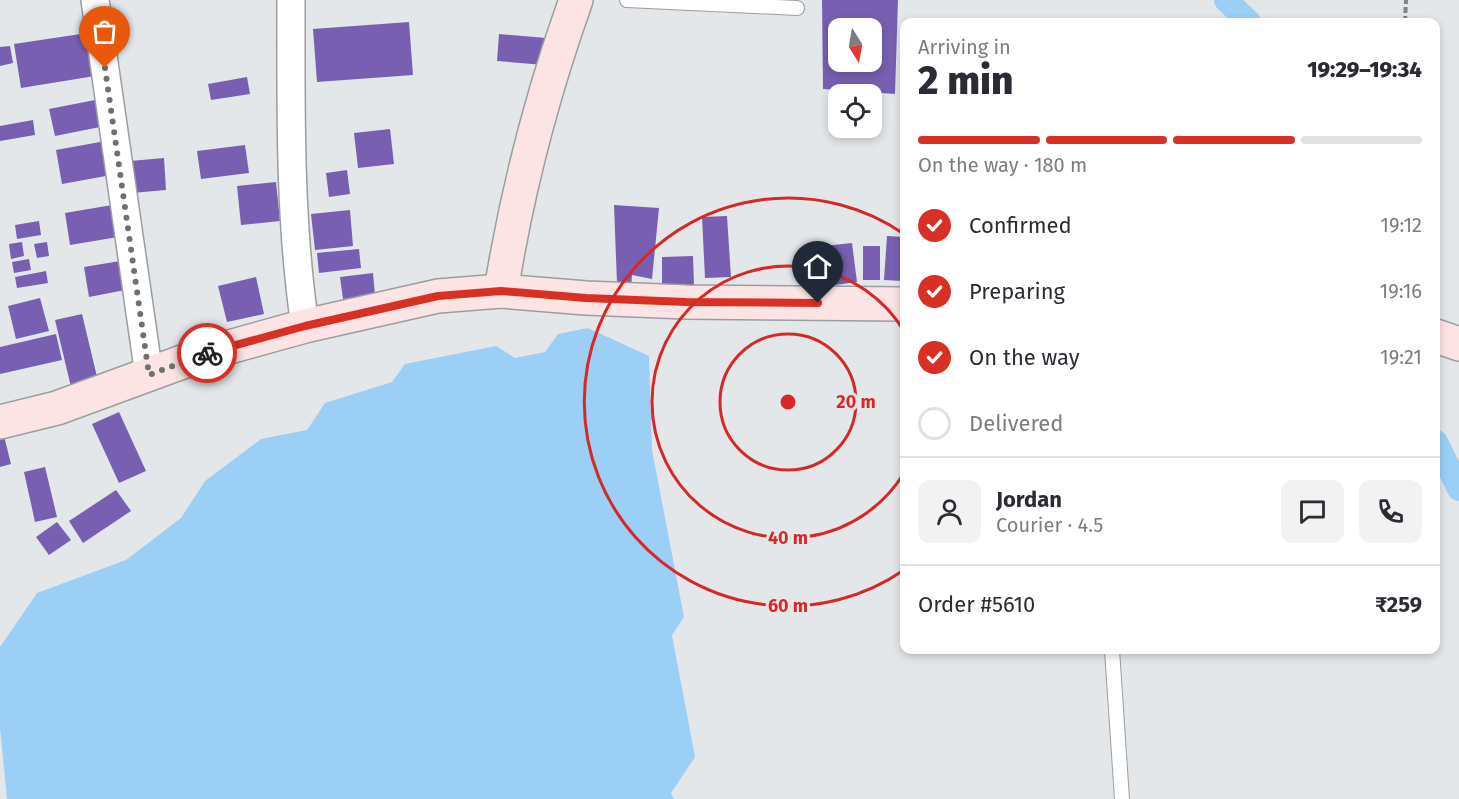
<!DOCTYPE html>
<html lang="en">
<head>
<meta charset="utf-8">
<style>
	body { margin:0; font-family:"Fira Sans",sans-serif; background:#f2f2f3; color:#2b2b33; height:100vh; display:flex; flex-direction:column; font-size:22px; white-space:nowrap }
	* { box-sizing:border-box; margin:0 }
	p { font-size:20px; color:#7c7c81 }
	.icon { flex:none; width:33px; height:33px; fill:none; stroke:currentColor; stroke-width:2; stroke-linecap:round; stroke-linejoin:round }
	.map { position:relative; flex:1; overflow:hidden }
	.sheet { position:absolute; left:900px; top:18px; width:540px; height:636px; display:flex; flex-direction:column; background:#fff; border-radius:12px; box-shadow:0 3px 9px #0003 }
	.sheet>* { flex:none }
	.needle { width:39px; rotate:169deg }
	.controls { position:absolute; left:828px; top:18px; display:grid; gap:12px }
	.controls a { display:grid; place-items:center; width:54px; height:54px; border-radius:12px; background:#fff; box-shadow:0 3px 9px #0003; font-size:30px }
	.pin { position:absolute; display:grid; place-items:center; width:51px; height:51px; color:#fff; margin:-62px -26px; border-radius:50% 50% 50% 0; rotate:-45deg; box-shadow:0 0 6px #0007 }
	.pin .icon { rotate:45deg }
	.courier { position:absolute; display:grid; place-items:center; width:60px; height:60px; margin:-30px; border:4px solid #d93025; border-radius:50%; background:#fff; color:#222; box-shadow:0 2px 8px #0007 }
	.head em { font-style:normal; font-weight:800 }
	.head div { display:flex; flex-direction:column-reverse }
	.head { display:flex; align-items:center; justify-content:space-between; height:102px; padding:0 18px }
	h1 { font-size:39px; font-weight:800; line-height:45px }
	.bar { display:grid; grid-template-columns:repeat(4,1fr); gap:9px 6px; align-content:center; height:72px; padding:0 18px }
	.bar i { height:8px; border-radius:4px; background:#e1e1e2 }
	.bar .active { background:#d93025 }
	.bar p { grid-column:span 4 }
	.line { display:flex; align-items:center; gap:15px; padding:0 18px; border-top:2px solid #e1e1e2 }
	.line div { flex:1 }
	.round { display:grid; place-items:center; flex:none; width:63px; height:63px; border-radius:12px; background:#f2f2f3 }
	ol { padding:0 18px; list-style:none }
	li { display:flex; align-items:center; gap:18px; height:66px }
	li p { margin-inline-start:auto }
	li .icon { padding:6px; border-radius:50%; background:#d93025; color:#fff; stroke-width:4 }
	li:last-child { color:#7c7c81 }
	li i { width:33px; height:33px; border:3px solid #e1e1e2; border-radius:50% }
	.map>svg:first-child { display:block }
	.water { fill:#9bcff6 }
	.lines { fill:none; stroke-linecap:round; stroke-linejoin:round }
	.canal { stroke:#9bcff6; stroke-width:24 }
	.building { fill:#785fb2; fill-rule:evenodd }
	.service-casing { stroke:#9b9d9f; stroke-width:16 }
	.minor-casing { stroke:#9b9d9f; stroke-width:30 }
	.secondary-casing { stroke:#9b9d9f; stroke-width:36 }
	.path { stroke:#818385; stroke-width:4; stroke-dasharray:6 3; stroke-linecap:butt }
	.service { stroke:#fff; stroke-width:14 }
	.minor { stroke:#fff; stroke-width:27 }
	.secondary { stroke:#fde4e4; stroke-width:33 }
	.done { stroke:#6e7072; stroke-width:6; stroke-dasharray:0 10.8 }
	.route { stroke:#d93025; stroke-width:8 }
	.ring { fill:none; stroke:#d62828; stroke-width:3 }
	.centre { fill:#d62828; stroke:#e4e7ea; stroke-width:3 }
	.ring-label { font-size:18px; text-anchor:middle; font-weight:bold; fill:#d62828; stroke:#e4e7ea; stroke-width:6; stroke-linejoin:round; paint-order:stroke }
</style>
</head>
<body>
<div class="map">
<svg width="1459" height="799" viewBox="0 0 1459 799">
	<rect width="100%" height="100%" fill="#e4e7ea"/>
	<polygon class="water" points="588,328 649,356 652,450 684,617 672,635 695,757 671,793 674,799 7,799 0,727 0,647 37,593 126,560 181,518 205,481 261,439 307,430 325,403 392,382 405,364 496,346 515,358 545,352 558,334"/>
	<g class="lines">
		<g class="canal">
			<polyline points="1226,0 1249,22"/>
			<polyline points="1436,442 1459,489"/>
		</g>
	</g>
	<g class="building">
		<path d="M822 0H898L895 94 823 89ZM838 28H872V62H838Z"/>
		<polygon points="409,22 413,75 317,82 313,29"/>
		<polygon points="94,32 101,75 21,88 14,44"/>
		<polygon points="499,34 546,38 544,65 497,61"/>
		<polygon points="10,46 13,63 0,66 0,47"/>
		<polygon points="247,77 250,94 211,100 208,84"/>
		<polygon points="100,99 105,126 55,136 49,109"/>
		<polygon points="33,120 35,135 0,141 0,126"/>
		<polygon points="390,129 394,164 358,168 354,133"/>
		<polygon points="111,140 117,174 62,184 56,150"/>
		<polygon points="245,145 249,173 201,179 197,151"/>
		<polygon points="164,158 166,190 132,193 130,161"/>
		<polygon points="347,170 350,194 329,197 326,173"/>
		<polygon points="276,182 280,221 241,225 237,186"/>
		<polygon points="118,204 124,236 70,245 65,213"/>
		<polygon points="614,205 659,208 652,279 632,275 631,288 617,284"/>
		<polygon points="350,210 353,246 315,250 311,214"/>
		<polygon points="727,216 731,277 705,278 702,217"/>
		<polygon points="39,221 41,235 17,239 15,225"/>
		<polygon points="887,236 904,237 903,281 884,280"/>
		<polygon points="22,242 24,256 11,259 9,244"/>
		<polygon points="47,242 49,256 37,258 34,244"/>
		<polygon points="852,243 857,282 828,286 824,246"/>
		<rect x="863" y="246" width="17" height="34"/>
		<polygon points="359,249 361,268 319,273 317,253"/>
		<polygon points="693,256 694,285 662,285 662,257"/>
		<polygon points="29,259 31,270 14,273 12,262"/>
		<polygon points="120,261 125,290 89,297 84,267"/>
		<polygon points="46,271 48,283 17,288 15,277"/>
		<polygon points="373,273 375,295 343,299 340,277"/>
		<polygon points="256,277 264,314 227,322 218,286"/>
		<polygon points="40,298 49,331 16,339 8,306"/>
		<polygon points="82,314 98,381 71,387 55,320"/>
		<polygon points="56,334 62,360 0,374 0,347"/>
		<polygon points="119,412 146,471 119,483 92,424"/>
		<polygon points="4,436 11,464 0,467 0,437"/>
		<polygon points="45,467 57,517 35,522 24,472"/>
		<polygon points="116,490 131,511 83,543 69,521"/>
		<polygon points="57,522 71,540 49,555 36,537"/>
	</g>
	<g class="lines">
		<g class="service-casing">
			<g id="service">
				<polyline points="627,0 797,8"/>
				<polyline points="1112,650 1122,799"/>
			</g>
		</g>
		<g class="minor-casing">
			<g id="minor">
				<polyline points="95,0 149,375"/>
				<path d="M291 0C291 108 289 218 305 326"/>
			</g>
		</g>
		<g class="secondary-casing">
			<g id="secondary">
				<path d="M501 291C517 191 542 95 576 0"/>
				<polyline points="1436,336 1459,344"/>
				<polyline points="0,422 57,408 204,354 305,326 438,296 501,291 586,298 686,302 904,304"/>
			</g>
		</g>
		<polyline class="path" points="1405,22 1406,0"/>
		<use href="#service" class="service"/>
		<use href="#minor" class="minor"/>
		<use href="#secondary" class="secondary"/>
	</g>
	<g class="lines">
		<polyline class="done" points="105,68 149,375 207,353"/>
		<polyline class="route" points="207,353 305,326 438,296 501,291 586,298 686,302 818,303"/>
	</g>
	<g class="ring">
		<circle cx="788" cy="402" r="68"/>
		<path d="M904 473A136 136 0 1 1 904 331"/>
		<path d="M904 570A204 204 0 1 1 904 234"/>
	</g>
	<circle cx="788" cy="402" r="9" class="centre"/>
	<g class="ring-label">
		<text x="856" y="408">20 m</text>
		<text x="788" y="544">40 m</text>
		<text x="788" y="612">60 m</text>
	</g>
</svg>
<div class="controls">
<a><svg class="needle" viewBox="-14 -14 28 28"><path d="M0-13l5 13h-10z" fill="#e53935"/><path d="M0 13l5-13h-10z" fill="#7c7c81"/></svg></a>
<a><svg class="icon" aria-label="locate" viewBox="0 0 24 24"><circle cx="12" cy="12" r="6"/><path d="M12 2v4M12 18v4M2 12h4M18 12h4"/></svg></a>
</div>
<div class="pin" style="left:105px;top:68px;background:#ea580c"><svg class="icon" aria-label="bag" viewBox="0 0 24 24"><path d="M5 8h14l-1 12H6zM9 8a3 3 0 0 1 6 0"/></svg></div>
<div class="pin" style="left:818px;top:303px;background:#1f2937"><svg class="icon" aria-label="home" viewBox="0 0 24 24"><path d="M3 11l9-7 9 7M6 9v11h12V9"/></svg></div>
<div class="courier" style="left:207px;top:353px"><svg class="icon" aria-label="bike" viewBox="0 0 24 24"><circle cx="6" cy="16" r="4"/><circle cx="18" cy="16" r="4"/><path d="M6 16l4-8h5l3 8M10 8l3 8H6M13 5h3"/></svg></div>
<section class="sheet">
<div class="head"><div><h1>2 min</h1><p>Arriving in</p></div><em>19:29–19:34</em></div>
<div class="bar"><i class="active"></i><i class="active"></i><i class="active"></i><i></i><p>On the way · 180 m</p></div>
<ol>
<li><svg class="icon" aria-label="check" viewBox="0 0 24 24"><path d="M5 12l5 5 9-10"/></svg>Confirmed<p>19:12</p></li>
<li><svg class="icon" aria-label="check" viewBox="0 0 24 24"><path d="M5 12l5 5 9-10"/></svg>Preparing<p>19:16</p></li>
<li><svg class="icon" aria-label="check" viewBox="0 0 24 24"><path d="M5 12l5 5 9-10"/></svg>On the way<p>19:21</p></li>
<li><i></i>Delivered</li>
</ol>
<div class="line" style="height:108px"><a class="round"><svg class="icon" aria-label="person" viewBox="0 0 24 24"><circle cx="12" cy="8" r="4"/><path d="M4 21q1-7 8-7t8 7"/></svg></a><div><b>Jordan</b><p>Courier · 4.5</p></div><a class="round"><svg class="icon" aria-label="chat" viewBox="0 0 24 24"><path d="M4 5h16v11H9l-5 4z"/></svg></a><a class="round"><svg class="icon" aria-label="phone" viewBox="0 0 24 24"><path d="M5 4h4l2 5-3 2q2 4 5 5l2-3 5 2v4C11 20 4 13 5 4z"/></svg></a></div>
<div class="line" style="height:78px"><div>Order #5610</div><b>₹259</b></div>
</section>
</div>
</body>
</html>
